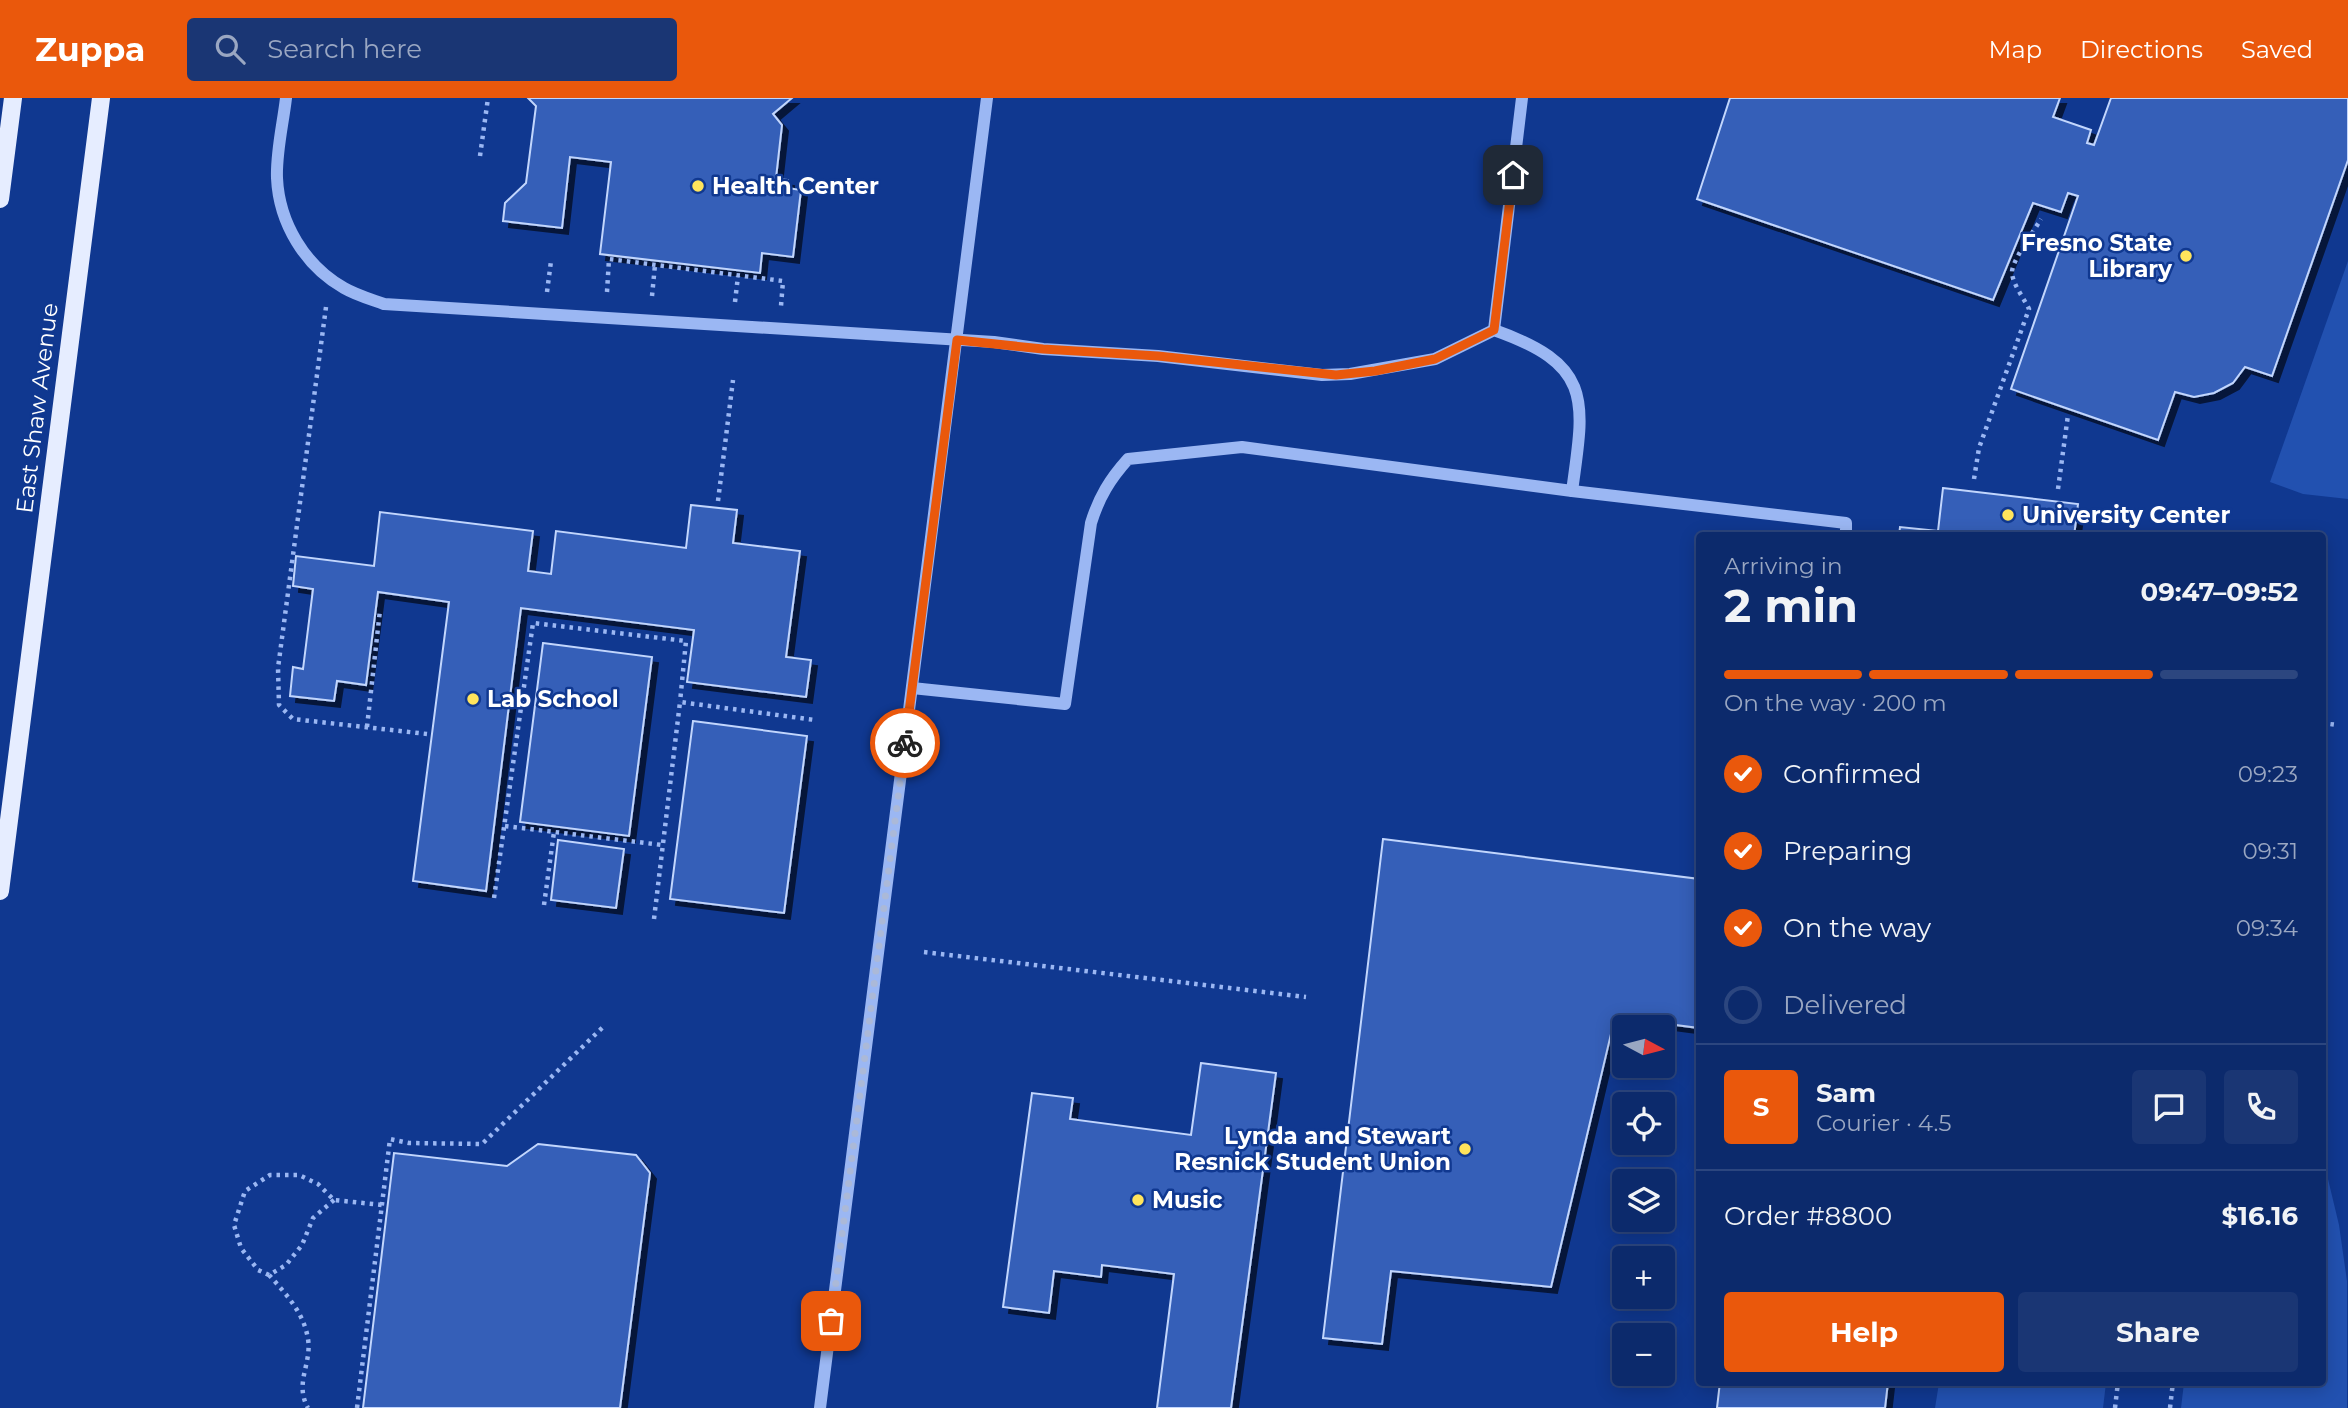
<!DOCTYPE html>
<html lang="en">
<head>
<meta charset="utf-8">
<style>
	body { margin:0; font-family:Montserrat,sans-serif; background:#1a3674; color:#f1f3f6; height:100vh; display:flex; flex-direction:column; font-size:26px; white-space:nowrap }
	* { box-sizing:border-box; margin:0 }
	p { font-size:23px; color:#9aa7c2 }
	.icon { flex:none; width:38px; height:38px; fill:none; stroke:currentColor; stroke-width:2; stroke-linecap:round; stroke-linejoin:round }
	.map { position:relative; flex:1; overflow:hidden }
	.drawer { position:absolute; left:1696px; top:434px; width:630px; height:854px; display:flex; flex-direction:column; background:#0c2a6c; border-radius:7px; box-shadow:0 4px 18px #0003,0 0 0 2px #2c467f }
	.drawer>* { flex:none }
	.needle { width:46px; rotate:97deg }
	.fabs { position:absolute; left:1612px; top:917px; display:grid; gap:14px }
	.fabs a { display:grid; place-items:center; width:63px; height:63px; border-radius:7px; background:#0c2a6c; box-shadow:0 4px 18px #0003,0 0 0 2px #2c467f; font-size:35px }
	.pin { position:absolute; display:grid; place-items:center; width:60px; height:60px; color:#fff; margin:-30px; border-radius:14px; box-shadow:0 4px 10px #0006 }
	.courier { position:absolute; display:grid; place-items:center; width:70px; height:70px; margin:-35px; border:5px solid #ea580c; border-radius:50%; background:#fff; color:#222; box-shadow:0 2px 9px #0007 }
	.summary em { font-style:normal; font-weight:700 }
	.summary div { display:flex; flex-direction:column-reverse }
	.summary { display:flex; align-items:center; justify-content:space-between; height:119px; padding:0 28px }
	h1 { font-size:46px; font-weight:700; line-height:52px }
	.bar { display:grid; grid-template-columns:repeat(4,1fr); gap:10px 7px; align-content:center; height:84px; padding:0 28px }
	.bar i { height:9px; border-radius:5px; background:#2c467f }
	.bar .selected { background:#ea580c }
	.bar p { grid-column:span 4 }
	.line { display:flex; align-items:center; gap:18px; padding:0 28px; border-top:2px solid #2c467f }
	.line div { flex:1 }
	.round { display:grid; place-items:center; flex:none; width:74px; height:74px; border-radius:7px; background:#1a3674 }
	ol { padding:0 28px; list-style:none }
	li { display:flex; align-items:center; gap:21px; height:77px }
	li p { margin-inline-start:auto }
	li .icon { padding:7px; border-radius:50%; background:#ea580c; color:#fff; stroke-width:4 }
	li:last-child { color:#9aa7c2 }
	li i { width:38px; height:38px; border:4px solid #2c467f; border-radius:50% }
	.cta { display:flex; gap:14px; margin-top:auto; padding:14px 28px }
	.cta a { flex:1; height:80px; border-radius:7px; background:#ea580c; color:#fff; font-size:28px; font-weight:700; line-height:80px; text-align:center }
	.cta a+a { background:#1a3674; color:#f1f3f6 }
	header { display:flex; align-items:center; gap:42px; box-sizing:border-box; height:98px; padding:0 35px; background:#ea580c; color:#fff }
	header strong { font-size:33px }
	nav { display:flex; gap:38px; margin-inline-start:auto; font-size:24px }
	.search { width:490px; height:63px; background:#1a3674; display:flex; align-items:center; gap:18px; box-sizing:border-box; padding:0 24px; border-radius:7px; color:#9aa7c2; font-size:26px }
	.map>svg:first-child { display:block }
	.green { fill:#2251b0 }
	.building { fill:#345fb8; stroke:#c2d6fd; stroke-width:2; filter:url(#shadow) }
	.lines { fill:none; stroke-linecap:round; stroke-linejoin:round }
	.path { stroke:#9bb7f3; stroke-width:4.5; stroke-dasharray:3.5 5; stroke-linecap:butt }
	.minor { stroke:#9bb7f3; stroke-width:12 }
	.major { stroke:#e6edff; stroke-width:18 }
	.done { stroke:#abb9d8; stroke-width:7; stroke-dasharray:0 12.6 }
	.route { stroke:#ea580c; stroke-width:9 }
	.poi-dot { fill:#ffe45c; stroke:#103890; stroke-width:2.5 }
	.labels { text-anchor:middle; stroke-width:5; stroke-linejoin:round; paint-order:stroke }
	.poi-label { font-size:23px; font-weight:bold; fill:#fff; stroke:#103890; text-anchor:start }
	.street-label { font-size:23px; fill:#fff; stroke:#103890 }
</style>
</head>
<body>
<header>
<strong>Zuppa</strong>
<div class="search"><svg class="icon" aria-label="search" viewBox="0 0 24 24"><circle cx="10" cy="10" r="6"/><path d="M15 15l6 6"/></svg>Search here</div>
<nav><a>Map</a><a>Directions</a><a>Saved</a></nav>
</header>
<div class="map">
<svg width="2348" height="1310" viewBox="0 0 2348 1310">
	<defs>
		<filter id="shadow"><feDropShadow dx="6" dy="6" stdDeviation="0" flood-color="#0009"/></filter>
	</defs>
	<rect width="100%" height="100%" fill="#103890"/>
	<g class="green">
		<polygon points="2348,163 2348,401 2303,396 2270,384"/>
		<polygon points="2322,1056 2339,1127 2347,1183 2347,1310 2181,1310 2184,1285 2322,1284"/>
		<polygon points="1939,1285 1939,1284 2106,1285 2103,1310 1935,1310"/>
	</g>
	<g class="building">
		<polygon points="792,0 773,16 782,27 776,80 788,82 787,90 801,92 793,159 762,155 760,175 600,156 611,64 570,59 562,130 503,123 505,105 526,85 536,8 528,0"/>
		<polygon points="1730,0 2060,0 2053,19 2091,32 2087,45 2094,47 2111,0 2348,0 2348,62 2272,278 2245,269 2233,285 2214,295 2194,299 2175,294 2158,342 2011,291 2078,98 2068,95 2061,114 2033,105 1993,202 1697,101"/>
		<polygon points="1943,390 2078,406 2074,438 1899,438 1900,429 1938,433"/>
		<polygon points="691,407 737,412 733,445 800,453 786,559 811,562 806,599 687,584 694,532 521,510 486,793 413,783 449,504 378,494 366,587 337,583 334,603 290,598 293,569 303,571 313,491 293,488 296,458 374,468 380,414 533,433 528,473 551,476 556,433 686,450"/>
		<polygon points="543,545 652,559 629,738 520,724"/>
		<polygon points="693,623 807,638 784,815 670,801"/>
		<polygon points="1383,741 1699,781 1699,930 1615,919 1551,1189 1391,1173 1382,1246 1323,1240"/>
		<polygon points="558,742 624,751 616,810 551,802"/>
		<polygon points="1201,965 1276,975 1231,1310 1157,1310 1174,1176 1102,1167 1101,1179 1054,1173 1049,1215 1003,1209 1032,995 1073,1000 1070,1021 1191,1037"/>
		<polygon points="538,1046 636,1057 650,1075 620,1310 363,1310 394,1055 507,1068"/>
		<polygon points="1720,1284 1888,1284 1885,1310 1717,1310"/>
	</g>
	<g class="lines">
		<g class="path">
			<polyline points="480,58 488,0"/>
			<polyline points="547,194 551,163"/>
			<polyline points="607,194 609,161 783,183 781,208"/>
			<polyline points="652,198 655,167"/>
			<polyline points="735,204 738,178"/>
			<polyline points="326,209 278,570 279,607 293,621 427,636"/>
			<path d="M1974 381 1979 350 2029 211C2024 200 2013 187 2012 175 2011 164 2034 133 2041 121"/>
			<polyline points="2058,391 2068,317"/>
			<polyline points="718,403 733,282"/>
			<polyline points="2322,625 2337,627"/>
			<polyline points="367,629 380,512"/>
			<polyline points="2322,697 2327,698"/>
			<polyline points="505,728 662,747"/>
			<polyline points="494,800 533,525 686,543 680,604"/>
			<polyline points="544,807 554,734"/>
			<polyline points="654,821 680,604 815,622"/>
			<polyline points="924,854 1306,899"/>
			<polyline points="334,1102 313,1120 302,1147 286,1167 269,1177 258,1172 241,1150 234,1127 245,1093 270,1077 299,1077 318,1086 334,1102 382,1107"/>
			<path d="M269 1177C286 1196 304 1215 308 1241 312 1266 294 1285 308 1310"/>
			<polyline points="357,1310 390,1041 409,1045 482,1046 603,929"/>
			<polyline points="2115,1310 2118,1284"/>
			<polyline points="2170,1310 2173,1284"/>
		</g>
		<g class="minor">
			<path d="M286 0C283 26 276 54 277 80 279 125 305 168 344 190 356 197 370 201 384 206L994 244 1043 251 1158 258 1322 277 1350 276 1435 261 1494 232C1593 267 1585 301 1572 393"/>
			<polyline points="1494,232 1522,0"/>
			<path d="M912 590 1065 606 1091 425C1099 399 1110 381 1128 361L1242 349 1572 393 1846 425V438"/>
			<polyline points="820,1310 987,0"/>
		</g>
		<g class="major">
			<polyline points="0,101 13,0"/>
			<polyline points="0,793 101,0"/>
		</g>
	</g>
	<g class="lines">
		<polyline class="done" points="831,1223 905,645"/>
		<polyline class="route" points="905,645 957,242 1043,251 1158,258 1336,277 1375,273 1435,261 1494,232 1513,77"/>
	</g>
	<g class="poi-dot">
		<circle cx="698" cy="88" r="7"/>
		<circle cx="2186" cy="158" r="7"/>
		<circle cx="2008" cy="417" r="7"/>
		<circle cx="473" cy="601" r="7"/>
		<circle cx="1465" cy="1051" r="7"/>
		<circle cx="1138" cy="1102" r="7"/>
	</g>
	<g class="labels">
		<g class="poi-label">
			<text x="712" y="96">Health Center</text>
			<text x="2172" y="153" text-anchor="end">Fresno State<tspan x="2172" dy="26">Library</tspan></text>
			<text x="2022" y="425">University Center</text>
			<text x="487" y="609">Lab School</text>
			<text x="1451" y="1046" text-anchor="end">Lynda and Stewart<tspan x="1451" dy="26">Resnick Student Union</tspan></text>
			<text x="1152" y="1110">Music</text>
		</g>
		<g class="street-label">
			<text transform="translate(37 310) rotate(-83)" y="8">East Shaw Avenue</text>
		</g>
	</g>
</svg>
<div class="fabs">
<a><svg class="needle" viewBox="-14 -14 28 28"><path d="M0-13l5 13h-10z" fill="#e53935"/><path d="M0 13l5-13h-10z" fill="#9aa7c2"/></svg></a>
<a><svg class="icon" aria-label="locate" viewBox="0 0 24 24"><circle cx="12" cy="12" r="6"/><path d="M12 2v4M12 18v4M2 12h4M18 12h4"/></svg></a>
<a><svg class="icon" aria-label="layers" viewBox="0 0 24 24"><path d="M12 4l9 5-9 5-9-5zM3 14l9 5 9-5"/></svg></a>
<a>+</a>
<a>−</a>
</div>
<div class="pin" style="left:831px;top:1223px;background:#ea580c"><svg class="icon" aria-label="bag" viewBox="0 0 24 24"><path d="M5 8h14l-1 12H6zM9 8a3 3 0 0 1 6 0"/></svg></div>
<div class="pin" style="left:1513px;top:77px;background:#1f2937"><svg class="icon" aria-label="home" viewBox="0 0 24 24"><path d="M3 11l9-7 9 7M6 9v11h12V9"/></svg></div>
<div class="courier" style="left:905px;top:645px"><svg class="icon" aria-label="bike" viewBox="0 0 24 24"><circle cx="6" cy="16" r="4"/><circle cx="18" cy="16" r="4"/><path d="M6 16l4-8h5l3 8M10 8l3 8H6M13 5h3"/></svg></div>
<section class="drawer">
<div class="summary"><div><h1>2 min</h1><p>Arriving in</p></div><em>09:47–09:52</em></div>
<div class="bar"><i class="selected"></i><i class="selected"></i><i class="selected"></i><i></i><p>On the way · 200 m</p></div>
<ol>
<li><svg class="icon" aria-label="check" viewBox="0 0 24 24"><path d="M5 12l5 5 9-10"/></svg>Confirmed<p>09:23</p></li>
<li><svg class="icon" aria-label="check" viewBox="0 0 24 24"><path d="M5 12l5 5 9-10"/></svg>Preparing<p>09:31</p></li>
<li><svg class="icon" aria-label="check" viewBox="0 0 24 24"><path d="M5 12l5 5 9-10"/></svg>On the way<p>09:34</p></li>
<li><i></i>Delivered</li>
</ol>
<div class="line" style="height:126px"><b class="round" style="background:#ea580c;color:#fff">S</b><div><b>Sam</b><p>Courier · 4.5</p></div><a class="round"><svg class="icon" aria-label="chat" viewBox="0 0 24 24"><path d="M4 5h16v11H9l-5 4z"/></svg></a><a class="round"><svg class="icon" aria-label="phone" viewBox="0 0 24 24"><path d="M5 4h4l2 5-3 2q2 4 5 5l2-3 5 2v4C11 20 4 13 5 4z"/></svg></a></div>
<div class="line" style="height:91px"><div>Order #8800</div><b>$16.16</b></div>
<div class="cta"><a>Help</a><a>Share</a></div>
</section>
</div>
</body>
</html>
